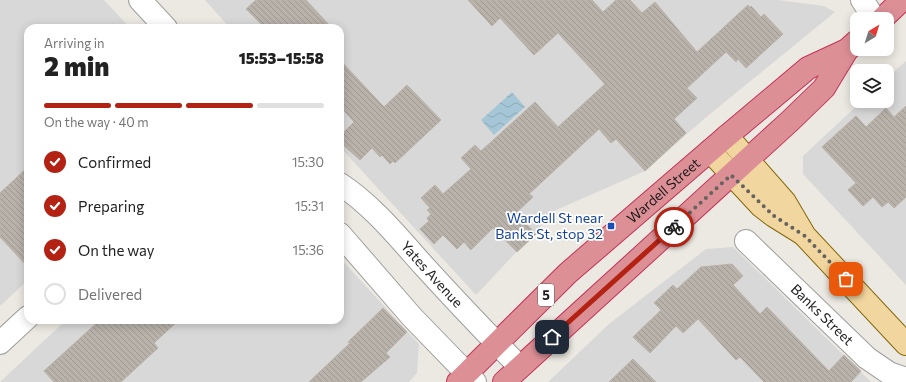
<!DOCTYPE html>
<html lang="en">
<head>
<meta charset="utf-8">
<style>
	body { margin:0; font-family:Commissioner,sans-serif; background:#f6f6f6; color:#222; height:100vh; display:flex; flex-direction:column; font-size:15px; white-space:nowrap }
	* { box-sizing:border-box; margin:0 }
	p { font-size:13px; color:#767676 }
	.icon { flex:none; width:22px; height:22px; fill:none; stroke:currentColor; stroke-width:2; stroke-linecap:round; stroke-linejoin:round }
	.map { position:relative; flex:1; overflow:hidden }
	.panel { position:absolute; left:24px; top:24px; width:320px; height:300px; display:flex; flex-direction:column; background:#fff; border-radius:12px; box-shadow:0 2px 10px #0003 }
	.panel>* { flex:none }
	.needle { width:26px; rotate:38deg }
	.buttons { position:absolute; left:850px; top:12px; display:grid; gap:8px }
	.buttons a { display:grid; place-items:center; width:44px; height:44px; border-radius:8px; background:#fff; box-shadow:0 2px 10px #0003; font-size:20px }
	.pin { position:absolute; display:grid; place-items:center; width:34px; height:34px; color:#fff; margin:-17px; border-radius:8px; box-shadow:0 2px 6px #0006 }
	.courier { position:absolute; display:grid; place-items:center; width:40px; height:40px; margin:-20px; border:3px solid #b32212; border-radius:50%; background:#fff; color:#222; box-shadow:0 1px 5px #0007 }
	.head em { font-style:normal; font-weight:800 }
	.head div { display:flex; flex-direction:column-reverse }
	.head { display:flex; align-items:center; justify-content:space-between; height:68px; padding:0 20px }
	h1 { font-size:26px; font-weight:800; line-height:30px }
	.bar { display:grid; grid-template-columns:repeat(4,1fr); gap:6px 4px; align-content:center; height:48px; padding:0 20px }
	.bar i { height:5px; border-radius:3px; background:#e0e0e0 }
	.bar .on { background:#b32212 }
	.bar p { grid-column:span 4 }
	ol { padding:0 20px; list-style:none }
	li { display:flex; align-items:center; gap:12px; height:44px }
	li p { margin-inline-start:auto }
	li .icon { padding:4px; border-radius:50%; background:#b32212; color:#fff; stroke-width:4 }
	li:last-child { color:#767676 }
	li i { width:22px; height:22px; border:2px solid #e0e0e0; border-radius:50% }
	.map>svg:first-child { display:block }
	.residential { fill:#d9d8d8 }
	.water { fill:url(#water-waves) }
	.building { fill:url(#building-back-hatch); stroke:#bbb1a5 }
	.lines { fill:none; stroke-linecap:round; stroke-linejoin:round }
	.minor-casing { stroke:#9f9f9f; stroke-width:24 }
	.major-casing { stroke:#84680d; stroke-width:24 }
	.highway-casing { stroke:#c43357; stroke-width:24 }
	.minor { stroke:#fff; stroke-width:22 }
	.major { stroke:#f2d69f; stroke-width:22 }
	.highway { stroke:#dd8f96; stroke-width:22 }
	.done { stroke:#646360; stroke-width:4; stroke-dasharray:0 7.2 }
	.route { stroke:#b32212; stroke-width:5 }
	.transit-dot { fill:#1a4fb4; stroke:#fff; stroke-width:1.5 }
	.labels { text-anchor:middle; stroke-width:3.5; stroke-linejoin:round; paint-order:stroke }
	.shield { fill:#fff; stroke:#5f5f5f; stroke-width:1 }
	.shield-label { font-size:13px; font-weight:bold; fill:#1b1b1b }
	.street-label { font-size:14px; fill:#1b1b1b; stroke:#fff }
	.transit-label { font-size:14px; fill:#164399; stroke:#fff; text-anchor:end }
</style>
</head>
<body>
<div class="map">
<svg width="906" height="382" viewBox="0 0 906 382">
	<defs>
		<pattern id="water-waves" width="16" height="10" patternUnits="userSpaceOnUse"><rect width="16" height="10" fill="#a5c6d6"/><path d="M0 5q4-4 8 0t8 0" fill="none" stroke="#8daab7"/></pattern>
		<pattern id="building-back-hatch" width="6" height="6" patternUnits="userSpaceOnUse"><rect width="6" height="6" fill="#b8b2ab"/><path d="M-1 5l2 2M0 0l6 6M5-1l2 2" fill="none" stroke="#9e9893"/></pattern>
	</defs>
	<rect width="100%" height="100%" fill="#ebe9e1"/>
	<g class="residential">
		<polygon points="0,0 104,0 130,28 28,28 28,280 0,306"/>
		<polygon points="205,0 777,0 824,6 835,12 704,119 645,171 556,210 476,295 340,147 340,28 230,28"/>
		<polygon points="906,61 906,285 803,174 803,156 862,101 887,101 887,78"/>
		<polygon points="733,247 871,382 548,382 609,324 706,249"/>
		<polygon points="340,258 419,344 417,373 409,382 0,382 66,320 340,320"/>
	</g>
	<polygon class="water" points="512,92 525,107 494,135 481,120"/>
	<g class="building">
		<polygon points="256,0 306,0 332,28 265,28 246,9"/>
		<polygon points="468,0 592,0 603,12 616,0 630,0 642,13 655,2 697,52 748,5 750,8 751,6 761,17 764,14 783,34 746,68 738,59 736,62 726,52 687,88 697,98 674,119 686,133 645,171 616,139 611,143 599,129 529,194 533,197 516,213 536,234 517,252 493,228 471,250 464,242 457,249 443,235 434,244 420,229 429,221 427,218 431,214 427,210 430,208 421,198 435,185 443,194 471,169 461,158 475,145 481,151 535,102 558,127 605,84 558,33 534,55 500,18 492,26"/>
		<polygon points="340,60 384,107 407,85 441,120 395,163 393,161 390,164 382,155 380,157 372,148 360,160 340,142 340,136 354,122 340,106"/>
		<polygon points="906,106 906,197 894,208 888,202 882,207 873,197 863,206 848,190 856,183 822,147 856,116 866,127 886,108 894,117"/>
		<polygon points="28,167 28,267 0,237 0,193"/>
		<polygon points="732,264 743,276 733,285 760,314 767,307 829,371 844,355 861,371 851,382 764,382 740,357 736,360 698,319 683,333 676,326 650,353 633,337 661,310 654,303 673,285 677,289 701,267"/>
		<polygon points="383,308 407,332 386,353 390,357 361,382 309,382 350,343 348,342"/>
		<polygon points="100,320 179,320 154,343 158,348 121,382 54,382 44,371"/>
		<polygon points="633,359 656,382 609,382"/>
	</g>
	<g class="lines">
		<g class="minor-casing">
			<g id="minor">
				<polyline points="140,0 166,28"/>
				<polyline points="862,0 875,19"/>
				<path id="s1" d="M340 184C372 205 398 237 423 265 455 300 487 334 520 367"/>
				<polyline points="340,234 412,317 475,382"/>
				<path id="s2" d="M746 241 867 358 889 373 906 379"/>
				<polyline points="0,343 28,317"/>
			</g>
		</g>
		<g class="major-casing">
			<g id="major">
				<polyline points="727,136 785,202 805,236 906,344"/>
				<polyline points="710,151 761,206 774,216 803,234"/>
			</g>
		</g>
		<g class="highway-casing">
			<g id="highway">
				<polyline points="882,19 902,0"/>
				<path id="s3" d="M458 382 568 273 727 136 808 68 847 50 857 41"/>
				<polyline points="504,382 790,121 824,88 847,50"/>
			</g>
		</g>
		<use href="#minor" class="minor"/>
		<use href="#major" class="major"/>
		<use href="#highway" class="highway"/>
	</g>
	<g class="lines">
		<polyline class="done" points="674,227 731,175 774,216 805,236 846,279"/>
		<polyline class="route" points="552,337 674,227"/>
	</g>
	<rect class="transit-dot" x="607" y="222" width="8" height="8" rx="2"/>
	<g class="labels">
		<rect class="shield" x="538" y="284" width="16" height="22" rx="3"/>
		<g class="shield-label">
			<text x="546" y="300">5</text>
		</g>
		<g class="street-label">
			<text dy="5" stroke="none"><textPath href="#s3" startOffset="281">Wardell Street</textPath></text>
			<text dy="5" stroke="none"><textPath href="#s1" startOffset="129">Yates Avenue</textPath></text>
			<text dy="5" stroke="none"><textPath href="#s2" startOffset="106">Banks Street</textPath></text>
		</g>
		<g class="transit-label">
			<text x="603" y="223">Wardell St near<tspan x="603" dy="16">Banks St, stop 32</tspan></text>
		</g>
	</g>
</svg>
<div class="buttons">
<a><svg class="needle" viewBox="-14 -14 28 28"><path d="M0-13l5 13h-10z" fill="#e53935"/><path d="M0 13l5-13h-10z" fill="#767676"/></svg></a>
<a><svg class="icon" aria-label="layers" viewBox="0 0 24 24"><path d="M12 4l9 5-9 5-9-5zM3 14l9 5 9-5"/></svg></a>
</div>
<div class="pin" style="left:846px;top:279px;background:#ea580c"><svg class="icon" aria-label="bag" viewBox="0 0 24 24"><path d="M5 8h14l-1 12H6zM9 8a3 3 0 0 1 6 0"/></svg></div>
<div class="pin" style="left:552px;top:337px;background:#1f2937"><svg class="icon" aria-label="home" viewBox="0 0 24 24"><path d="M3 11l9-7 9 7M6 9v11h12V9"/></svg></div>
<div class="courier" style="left:674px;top:227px"><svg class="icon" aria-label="bike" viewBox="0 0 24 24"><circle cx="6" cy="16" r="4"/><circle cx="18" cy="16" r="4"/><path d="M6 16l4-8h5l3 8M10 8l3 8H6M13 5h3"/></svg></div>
<section class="panel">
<div class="head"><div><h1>2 min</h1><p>Arriving in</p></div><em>15:53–15:58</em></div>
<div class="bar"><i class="on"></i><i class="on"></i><i class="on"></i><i></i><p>On the way · 40 m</p></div>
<ol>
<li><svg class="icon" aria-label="check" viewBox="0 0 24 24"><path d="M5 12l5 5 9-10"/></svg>Confirmed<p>15:30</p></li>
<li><svg class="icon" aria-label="check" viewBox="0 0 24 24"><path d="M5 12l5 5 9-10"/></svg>Preparing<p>15:31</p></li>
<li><svg class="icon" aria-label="check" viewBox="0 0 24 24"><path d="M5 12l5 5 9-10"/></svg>On the way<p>15:36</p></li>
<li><i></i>Delivered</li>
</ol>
</section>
</div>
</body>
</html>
